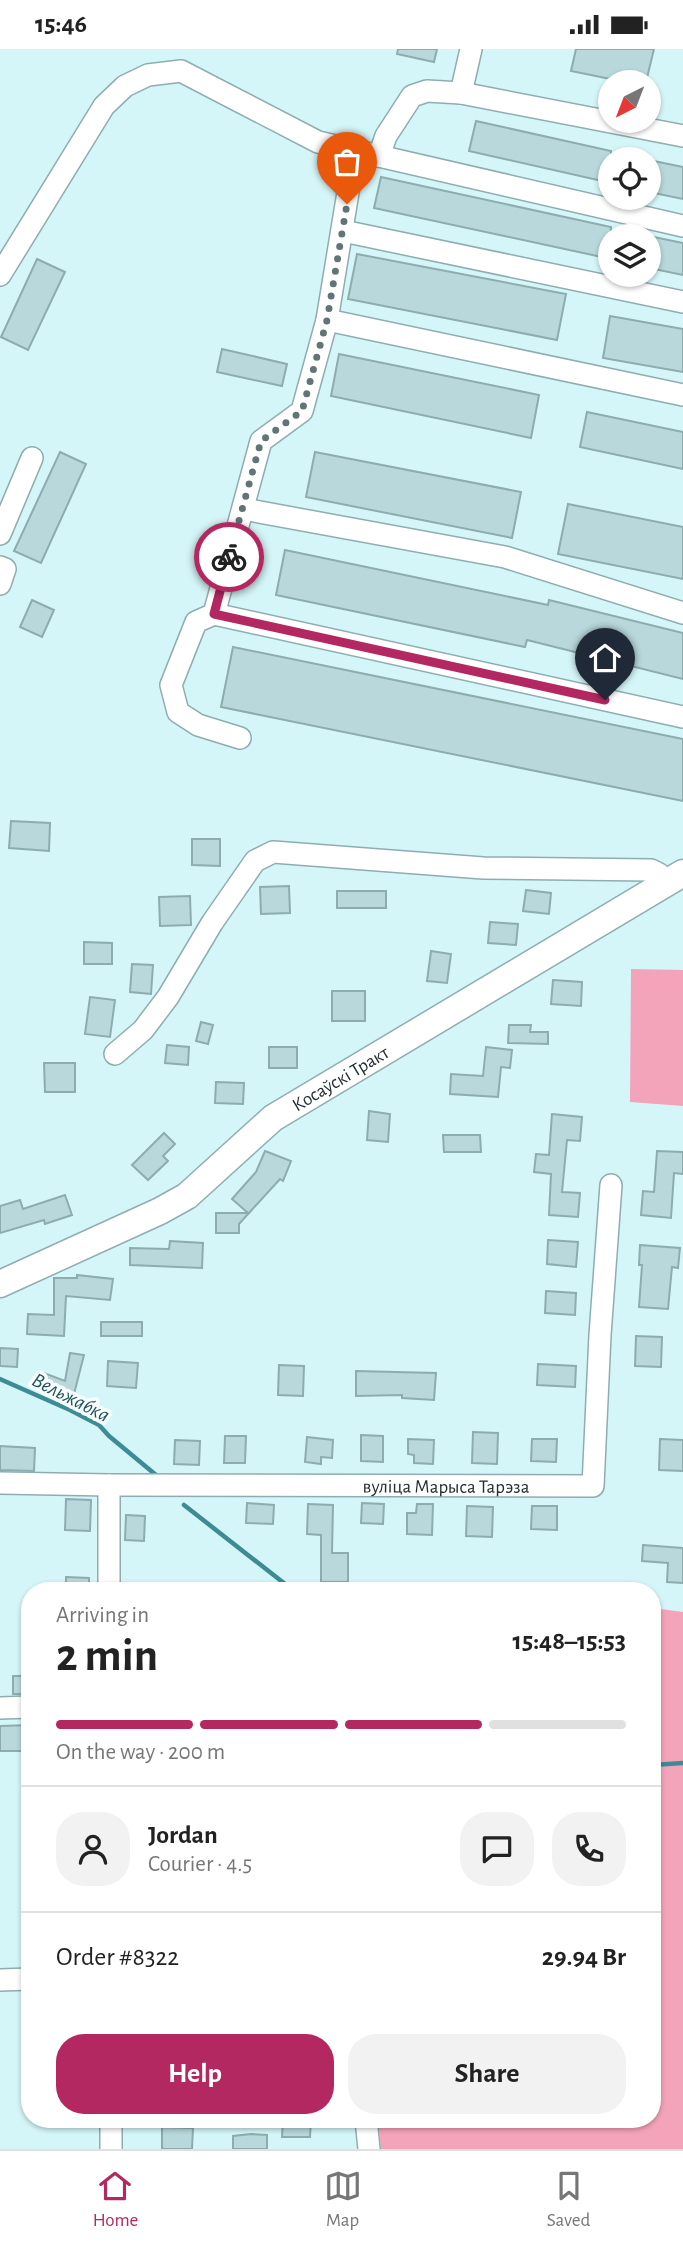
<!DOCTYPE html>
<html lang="en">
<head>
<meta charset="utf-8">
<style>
	body { margin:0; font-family:"Alegreya Sans",sans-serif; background:#f2f2f2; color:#222; height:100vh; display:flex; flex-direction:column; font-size:26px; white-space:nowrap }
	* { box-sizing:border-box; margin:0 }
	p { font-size:23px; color:#767676 }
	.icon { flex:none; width:38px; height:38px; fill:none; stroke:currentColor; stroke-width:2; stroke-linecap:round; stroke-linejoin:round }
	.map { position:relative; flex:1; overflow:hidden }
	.drawer { position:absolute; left:21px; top:1533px; width:640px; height:546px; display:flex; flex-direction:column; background:#fff; border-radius:28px; box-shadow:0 2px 5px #0004 }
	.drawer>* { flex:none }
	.needle { width:46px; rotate:222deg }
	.controls { position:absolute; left:598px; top:21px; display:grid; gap:14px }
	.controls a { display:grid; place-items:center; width:63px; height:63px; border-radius:50%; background:#fff; box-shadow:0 2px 5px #0004; font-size:35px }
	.pin { position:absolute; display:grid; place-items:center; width:60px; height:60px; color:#fff; margin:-72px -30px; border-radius:50% 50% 50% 0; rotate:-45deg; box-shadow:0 0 7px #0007 }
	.pin .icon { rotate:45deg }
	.courier { position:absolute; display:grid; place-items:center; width:70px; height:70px; margin:-35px; border:5px solid #b42861; border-radius:50%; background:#fff; color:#222; box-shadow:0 2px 9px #0007 }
	.head em { font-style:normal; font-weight:700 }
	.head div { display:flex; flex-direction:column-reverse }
	.head { display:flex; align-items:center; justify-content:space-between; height:119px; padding:0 35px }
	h1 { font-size:46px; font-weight:700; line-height:52px }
	.bar { display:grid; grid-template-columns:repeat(4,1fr); gap:10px 7px; align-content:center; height:84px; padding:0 35px }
	.bar i { height:9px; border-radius:5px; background:#e0e0e0 }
	.bar .active { background:#b42861 }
	.bar p { grid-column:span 4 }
	.line { display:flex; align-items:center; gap:18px; padding:0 35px; border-top:2px solid #e0e0e0 }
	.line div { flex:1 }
	.round { display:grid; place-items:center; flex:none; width:74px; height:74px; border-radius:28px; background:#f2f2f2 }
	.cta { display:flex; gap:14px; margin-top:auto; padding:14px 35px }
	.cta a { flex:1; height:80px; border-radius:28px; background:#b42861; color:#fff; font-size:28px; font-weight:700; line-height:80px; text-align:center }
	.cta a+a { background:#f2f2f2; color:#222 }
	.status { display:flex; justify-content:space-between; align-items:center; height:49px; padding:0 35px; background:#fff; direction:ltr }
	.status svg { height:19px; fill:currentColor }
	.dock { display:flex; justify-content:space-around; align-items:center; height:98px; border-top:2px solid #e0e0e0; background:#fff; font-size:19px; color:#767676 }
	.dock a { display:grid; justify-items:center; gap:4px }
	.dock .active { color:#b42861 }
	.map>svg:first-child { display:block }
	.green { fill:#f4a4ba }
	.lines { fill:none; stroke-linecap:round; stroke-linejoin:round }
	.stream { stroke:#3d8c94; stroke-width:4.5 }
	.building { fill:#b8d8db; stroke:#8dacae; stroke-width:2 }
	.minor-casing { stroke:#8fadb0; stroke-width:24 }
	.major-casing { stroke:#8fadb0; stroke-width:29 }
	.minor { stroke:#fff; stroke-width:21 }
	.major { stroke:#fff; stroke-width:26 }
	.done { stroke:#617476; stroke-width:7; stroke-dasharray:0 12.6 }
	.route { stroke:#b42861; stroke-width:9 }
	.labels { text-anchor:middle; stroke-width:7; stroke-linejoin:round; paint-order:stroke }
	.street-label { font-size:19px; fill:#222e30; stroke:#f7fdfe }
	.water-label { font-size:21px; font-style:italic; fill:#245357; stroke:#f7fdfe }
</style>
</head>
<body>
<div class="status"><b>15:46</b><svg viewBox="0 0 49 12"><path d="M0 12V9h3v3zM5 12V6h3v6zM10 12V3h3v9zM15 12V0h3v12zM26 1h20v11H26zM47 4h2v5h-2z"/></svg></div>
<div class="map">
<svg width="683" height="2100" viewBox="0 0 683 2100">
	<rect width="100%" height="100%" fill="#d5f6f8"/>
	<g class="green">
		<polygon points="631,920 683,921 683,1057 630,1053"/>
		<polygon points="653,1559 683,1563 683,2100 381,2100 378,2070 653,2070"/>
	</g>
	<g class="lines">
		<g class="stream">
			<polyline points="0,1330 70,1361 99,1376 109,1387 156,1426"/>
			<polyline points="184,1456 294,1542"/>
			<polyline points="653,1716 683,1714"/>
		</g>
	</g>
	<g class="building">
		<polygon points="398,0 437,0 434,13 397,5"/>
		<polygon points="576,0 654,0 646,33 625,33 571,22"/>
		<polygon points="476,72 611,102 611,134 469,102"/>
		<polygon points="649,111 683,118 683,150 649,143"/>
		<polygon points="381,128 611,178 611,210 374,159"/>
		<polygon points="649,187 683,194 683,226 649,219"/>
		<polygon points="357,205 566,245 557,291 348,250"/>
		<polygon points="37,210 65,223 28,301 1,288"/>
		<polygon points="610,267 683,280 683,323 603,309"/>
		<polygon points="222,300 287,315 282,337 217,323"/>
		<polygon points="339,305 539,346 531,389 331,347"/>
		<polygon points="587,363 683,383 683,420 580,398"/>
		<polygon points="60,403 86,415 41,514 14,502"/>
		<polygon points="315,403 521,443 512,489 306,448"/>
		<polygon points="568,455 683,478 683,530 558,505"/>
		<polygon points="285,501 548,556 549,551 683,584 683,630 527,591 525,598 276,546"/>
		<polygon points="32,551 54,561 42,588 20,578"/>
		<polygon points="233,598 683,690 683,752 221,658"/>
		<polygon points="11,772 50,774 49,802 9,799"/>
		<polygon points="192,790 220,790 220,817 192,816"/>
		<polygon points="289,837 290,864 261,865 260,838"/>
		<polygon points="526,841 551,844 549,865 523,862"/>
		<rect x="337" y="842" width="49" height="17"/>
		<polygon points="190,847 191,876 160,877 159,848"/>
		<polygon points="490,873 518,875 516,896 488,894"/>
		<polygon points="84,893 112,894 112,915 84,915"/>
		<polygon points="431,902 451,905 447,934 427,932"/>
		<polygon points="132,915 153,916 151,945 130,943"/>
		<polygon points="553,931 582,933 581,957 551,955"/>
		<rect x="332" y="942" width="33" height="30"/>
		<polygon points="90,948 115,951 110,988 85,985"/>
		<polygon points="201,973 213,976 208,995 196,992"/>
		<polygon points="509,976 531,976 530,983 548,983 548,995 508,994"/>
		<polygon points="167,996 189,998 188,1016 165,1014"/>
		<rect x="269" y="998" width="28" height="21"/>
		<polygon points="486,998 512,1001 510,1019 501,1018 498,1048 450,1045 451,1025 483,1027"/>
		<polygon points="44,1014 75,1014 75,1043 45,1043"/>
		<polygon points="216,1033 244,1034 243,1055 215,1054"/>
		<polygon points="369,1062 390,1065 388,1093 367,1091"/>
		<polygon points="552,1065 582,1068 580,1092 567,1091 562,1143 580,1144 578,1168 549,1166 551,1125 534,1123 536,1105 549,1106"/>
		<polygon points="164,1084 175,1095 163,1107 168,1112 148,1131 132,1116"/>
		<polygon points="443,1086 480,1086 481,1103 444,1103"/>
		<polygon points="265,1102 291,1112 283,1132 280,1130 239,1175 239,1184 216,1184 216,1164 248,1164 232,1150 256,1123"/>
		<polygon points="657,1102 683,1103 683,1125 674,1124 671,1169 641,1166 643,1142 654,1143"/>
		<polygon points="65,1146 72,1166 45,1175 44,1171 0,1184 0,1157 20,1151 23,1160"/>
		<polygon points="548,1191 578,1193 576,1218 547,1215"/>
		<polygon points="170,1192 203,1194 202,1219 130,1216 130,1199 169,1200"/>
		<polygon points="640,1196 680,1199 678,1219 672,1218 668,1260 639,1258 642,1216 639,1216"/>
		<polygon points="77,1226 113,1230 110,1251 66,1247 64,1287 27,1285 28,1265 54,1266 54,1229 77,1229"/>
		<polygon points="546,1242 576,1244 575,1266 545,1264"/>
		<rect x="101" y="1273" width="41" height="14"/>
		<polygon points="636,1287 662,1288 661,1318 635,1317"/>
		<polygon points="0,1299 18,1300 17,1318 0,1317"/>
		<polygon points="70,1304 84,1306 73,1349 39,1338 44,1324 65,1332"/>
		<polygon points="108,1312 138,1314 136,1339 107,1337"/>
		<polygon points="538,1315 576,1317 575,1338 537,1336"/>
		<polygon points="279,1316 304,1317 303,1347 278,1346"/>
		<polygon points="356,1322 436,1324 434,1351 402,1349 402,1346 356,1347"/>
		<polygon points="473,1383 498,1384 497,1415 472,1414"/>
		<polygon points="361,1386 383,1387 383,1413 361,1412"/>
		<polygon points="225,1387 246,1387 245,1414 224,1414"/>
		<polygon points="307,1388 333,1391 332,1409 321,1408 321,1415 305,1413"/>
		<polygon points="408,1390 434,1391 433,1415 414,1414 414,1406 408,1405"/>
		<polygon points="532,1390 557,1390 556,1413 531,1412"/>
		<polygon points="660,1390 683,1391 683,1422 659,1421"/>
		<polygon points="175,1391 200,1392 199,1416 174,1415"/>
		<polygon points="0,1397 35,1399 34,1422 0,1421"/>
		<polygon points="66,1450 91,1451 90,1482 65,1481"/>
		<polygon points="247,1454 274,1456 273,1475 246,1474"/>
		<polygon points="362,1454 384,1455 383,1475 361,1474"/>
		<polygon points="308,1455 333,1456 332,1504 348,1504 348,1533 321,1533 321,1486 307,1485"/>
		<polygon points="417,1455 433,1455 432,1486 407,1485 407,1464 416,1464"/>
		<polygon points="467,1457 493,1458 492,1488 466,1487"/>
		<polygon points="532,1457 557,1457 557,1481 531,1480"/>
		<polygon points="126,1466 145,1467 144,1492 125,1491"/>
		<polygon points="643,1496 683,1499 683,1534 667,1533 668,1514 642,1512"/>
		<polygon points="66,1528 89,1529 89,1542 66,1542"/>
		<rect x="13" y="1627" width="17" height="18"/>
		<polygon points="30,1676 30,1702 0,1702 0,1677"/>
		<polygon points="283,2070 311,2070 310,2088 282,2088"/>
		<polygon points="162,2078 193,2079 192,2100 162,2100"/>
		<polygon points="251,2085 267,2086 267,2100 233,2100 233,2087"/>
	</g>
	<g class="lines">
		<g class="minor-casing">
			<g id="minor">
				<polyline points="461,44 471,0"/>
				<polyline points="379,107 386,87 412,47 427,42 461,44 683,87"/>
				<polyline points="343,182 683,253"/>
				<polyline points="0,226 104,57 125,37 148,26 181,22 318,93 683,177"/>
				<polyline points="327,271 683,346"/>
				<polyline points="243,460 505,508 683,564"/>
				<polyline points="0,485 32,409"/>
				<polyline points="0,518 5,520 0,535"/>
				<polyline points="214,565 683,668"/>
				<polyline points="240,689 198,676 178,663 171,636 196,573 214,565 261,392 302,362 327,271 355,101"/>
				<polyline points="115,1005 143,981 168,948 212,874 255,812 273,803 483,819 651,821 659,825 668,834"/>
				<path id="s1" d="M0 1434 109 1436 593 1437 600 1286 611 1136"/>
				<polyline points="109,1542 109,1436"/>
				<polyline points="0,1659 30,1658"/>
				<polyline points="0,1931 30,1930"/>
				<polyline points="111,2070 111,2100"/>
				<polyline points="366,2070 369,2100"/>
			</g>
		</g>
		<g class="major-casing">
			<g id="major">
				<path id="s2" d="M0 1235 160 1162 187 1147 273 1069 683 824"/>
			</g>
		</g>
		<use href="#minor" class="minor"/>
		<use href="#major" class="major"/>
	</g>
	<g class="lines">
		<polyline class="done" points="229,508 261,392 302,362 327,271 347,155"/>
		<polyline class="route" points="229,508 214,565 605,651"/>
	</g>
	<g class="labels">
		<g class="street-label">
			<text dy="7" stroke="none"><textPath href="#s2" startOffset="401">Косаўскі Тракт</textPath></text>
			<text dy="7" stroke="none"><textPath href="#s1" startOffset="446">вуліца Марыса Тарэза</textPath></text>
		</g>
		<g class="water-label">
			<text transform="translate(71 1348) rotate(27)" y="7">Вельжабка</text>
		</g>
	</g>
</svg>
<div class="controls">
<a><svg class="needle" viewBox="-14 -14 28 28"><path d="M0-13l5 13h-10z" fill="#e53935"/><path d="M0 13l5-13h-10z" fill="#767676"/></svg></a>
<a><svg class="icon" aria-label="locate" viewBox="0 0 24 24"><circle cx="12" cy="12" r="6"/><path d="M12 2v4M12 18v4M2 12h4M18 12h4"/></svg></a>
<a><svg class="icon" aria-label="layers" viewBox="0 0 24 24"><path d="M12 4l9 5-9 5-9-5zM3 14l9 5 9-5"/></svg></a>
</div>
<div class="pin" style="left:347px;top:155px;background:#ea580c"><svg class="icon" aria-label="bag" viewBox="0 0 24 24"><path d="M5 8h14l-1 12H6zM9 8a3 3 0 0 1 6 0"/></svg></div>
<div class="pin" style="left:605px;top:651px;background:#1f2937"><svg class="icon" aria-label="home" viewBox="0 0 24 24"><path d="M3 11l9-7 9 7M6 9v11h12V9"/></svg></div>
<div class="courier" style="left:229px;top:508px"><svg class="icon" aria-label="bike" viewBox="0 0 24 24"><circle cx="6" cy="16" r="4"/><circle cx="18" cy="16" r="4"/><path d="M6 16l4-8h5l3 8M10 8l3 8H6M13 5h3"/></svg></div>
<section class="drawer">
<div class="head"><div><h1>2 min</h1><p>Arriving in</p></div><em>15:48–15:53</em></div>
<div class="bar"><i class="active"></i><i class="active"></i><i class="active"></i><i></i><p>On the way · 200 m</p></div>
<div class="line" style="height:126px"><a class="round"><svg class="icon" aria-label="person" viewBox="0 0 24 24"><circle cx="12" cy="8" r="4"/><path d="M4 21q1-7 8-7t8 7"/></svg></a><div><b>Jordan</b><p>Courier · 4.5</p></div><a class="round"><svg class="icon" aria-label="chat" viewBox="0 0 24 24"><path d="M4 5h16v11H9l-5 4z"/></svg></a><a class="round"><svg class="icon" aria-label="phone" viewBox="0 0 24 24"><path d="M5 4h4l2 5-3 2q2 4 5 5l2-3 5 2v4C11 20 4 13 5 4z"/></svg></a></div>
<div class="line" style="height:91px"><div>Order #8322</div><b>29.94 Br</b></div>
<div class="cta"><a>Help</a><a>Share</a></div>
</section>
</div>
<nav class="dock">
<a class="active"><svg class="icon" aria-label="home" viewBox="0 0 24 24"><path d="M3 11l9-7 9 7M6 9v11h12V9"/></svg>Home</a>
<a><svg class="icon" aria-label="map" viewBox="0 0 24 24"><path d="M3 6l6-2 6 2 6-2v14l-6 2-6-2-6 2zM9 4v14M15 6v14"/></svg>Map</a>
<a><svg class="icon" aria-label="saved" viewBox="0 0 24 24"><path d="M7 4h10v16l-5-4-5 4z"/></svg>Saved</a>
</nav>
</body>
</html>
